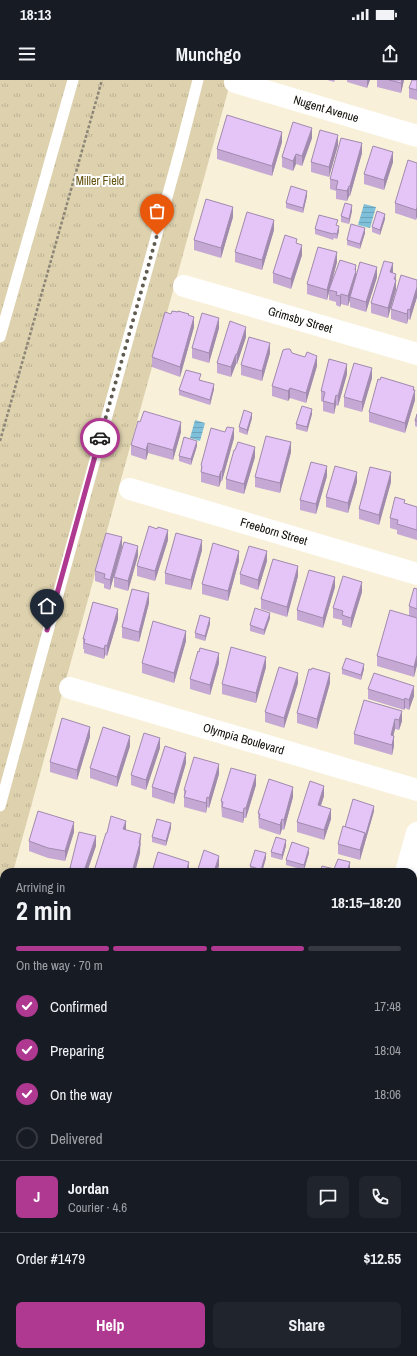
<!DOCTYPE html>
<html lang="en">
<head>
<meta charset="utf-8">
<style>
	body { margin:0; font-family:"Archivo Narrow",sans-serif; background:#20242c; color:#f1f3f6; height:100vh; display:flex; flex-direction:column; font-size:15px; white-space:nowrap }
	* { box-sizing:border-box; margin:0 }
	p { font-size:13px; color:#9ea1a6 }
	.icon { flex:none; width:22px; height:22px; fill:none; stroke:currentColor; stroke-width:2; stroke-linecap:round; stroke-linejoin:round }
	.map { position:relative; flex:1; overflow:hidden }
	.drawer { position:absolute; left:0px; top:788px; width:417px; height:488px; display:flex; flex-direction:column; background:#171b24; border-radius:12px 12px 0 0; box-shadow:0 2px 6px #0003 }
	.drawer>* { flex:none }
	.pin { position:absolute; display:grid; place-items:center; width:34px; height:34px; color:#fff; margin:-41px -17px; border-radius:50% 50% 50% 0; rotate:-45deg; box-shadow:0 0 4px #0007 }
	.pin .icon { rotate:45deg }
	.courier { position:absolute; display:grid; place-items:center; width:40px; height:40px; margin:-20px; border:3px solid #af3990; border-radius:50%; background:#fff; color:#222; box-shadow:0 1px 5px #0007 }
	.head em { font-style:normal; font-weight:800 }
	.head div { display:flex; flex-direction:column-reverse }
	.head { display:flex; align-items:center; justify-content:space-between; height:68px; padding:0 16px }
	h1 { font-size:26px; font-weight:800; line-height:30px }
	.bar { display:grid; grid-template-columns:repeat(4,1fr); gap:6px 4px; align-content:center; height:48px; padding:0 16px }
	.bar i { height:5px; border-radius:3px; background:#363941 }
	.bar .active { background:#af3990 }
	.bar p { grid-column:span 4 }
	.line { display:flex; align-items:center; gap:10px; padding:0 16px; border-top:1px solid #363941 }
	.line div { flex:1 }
	.round { display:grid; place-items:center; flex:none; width:42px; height:42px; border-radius:6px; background:#20242c }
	ol { padding:0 16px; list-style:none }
	li { display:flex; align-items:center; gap:12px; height:44px }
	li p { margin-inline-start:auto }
	li .icon { padding:4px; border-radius:50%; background:#af3990; color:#fff; stroke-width:4 }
	li:last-child { color:#9ea1a6 }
	li i { width:22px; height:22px; border:2px solid #363941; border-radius:50% }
	.action { display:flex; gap:8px; margin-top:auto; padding:8px 16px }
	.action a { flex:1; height:46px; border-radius:6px; background:#af3990; color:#fff; font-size:16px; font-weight:800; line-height:46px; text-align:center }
	.action a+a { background:#20242c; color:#f1f3f6 }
	.status { display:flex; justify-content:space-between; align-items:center; height:28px; padding:0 20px; background:#171b24; direction:ltr }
	.status svg { height:11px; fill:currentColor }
	header { display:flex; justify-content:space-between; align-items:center; height:52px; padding:0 16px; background:#171b24; font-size:18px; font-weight:800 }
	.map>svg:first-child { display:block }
	.park { fill:url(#park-tufts) }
	.water { fill:url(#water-rules) }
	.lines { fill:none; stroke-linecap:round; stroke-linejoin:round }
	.path { stroke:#8b8677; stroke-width:2.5; stroke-dasharray:3 2; stroke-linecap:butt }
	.lane { stroke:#fff; stroke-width:11 }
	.street { stroke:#fff; stroke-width:22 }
	.wall { fill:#c5a9d4 }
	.shaded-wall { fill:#a08aad }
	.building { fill:#e5c5f7; stroke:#a08aad }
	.done { stroke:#605b4f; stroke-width:4; stroke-dasharray:0 7.2 }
	.route { stroke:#af3990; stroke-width:5 }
	.labels { text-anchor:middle; stroke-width:4; stroke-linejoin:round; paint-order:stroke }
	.street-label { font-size:12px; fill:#0e0b05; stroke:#fff }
	.park-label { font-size:12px; fill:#624f0a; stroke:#fff }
</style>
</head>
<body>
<div class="status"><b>18:13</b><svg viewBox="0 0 49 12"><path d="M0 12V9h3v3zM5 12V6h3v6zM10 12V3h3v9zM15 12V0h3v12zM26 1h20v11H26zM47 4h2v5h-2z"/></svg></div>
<header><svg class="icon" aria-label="menu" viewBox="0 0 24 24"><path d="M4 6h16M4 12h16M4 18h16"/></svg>Munchgo<svg class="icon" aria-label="share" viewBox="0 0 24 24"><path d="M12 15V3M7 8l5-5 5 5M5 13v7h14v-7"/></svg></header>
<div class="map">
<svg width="417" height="1276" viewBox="0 0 417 1276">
	<defs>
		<pattern id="park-tufts" width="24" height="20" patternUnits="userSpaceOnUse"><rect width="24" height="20" fill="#ddd1ae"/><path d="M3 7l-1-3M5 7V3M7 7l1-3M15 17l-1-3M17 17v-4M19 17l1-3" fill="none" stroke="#bcb294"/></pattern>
		<pattern id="water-rules" width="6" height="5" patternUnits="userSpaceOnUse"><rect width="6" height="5" fill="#7ebfd9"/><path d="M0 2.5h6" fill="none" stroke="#6ca3b9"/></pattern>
	</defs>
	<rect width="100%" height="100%" fill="#f8f0d9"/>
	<polygon class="park" points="0,0 231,0 13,792 4,792 4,824 0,838"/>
	<g class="water">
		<polygon points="364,124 376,127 370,148 358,145"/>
		<polygon points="195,340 205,343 200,361 190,358"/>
	</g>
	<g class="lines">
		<polyline class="path" points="0,361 102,0"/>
		<g class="lane">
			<polyline points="0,257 73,0"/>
			<polyline points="0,726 180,70 198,0"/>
		</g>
		<g class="street">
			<path id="s1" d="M235 2 417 56"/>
			<path id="s2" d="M184 206 417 274"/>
			<path id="s3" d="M130 409 417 494"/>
			<path id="s4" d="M70 608 417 710"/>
			<polyline points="406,792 417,753"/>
			<polyline points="413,927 417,929"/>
			<polyline points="0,1025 4,1026"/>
			<polyline points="413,1145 417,1146"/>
			<polyline points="0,1234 4,1235"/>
			<polyline points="129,1272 143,1276"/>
			<polyline points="263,1276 264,1272"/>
		</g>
	</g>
	<g class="wall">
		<polygon points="327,0 335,0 334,2"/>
		<polygon points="347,0 370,0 367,8 347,2"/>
		<polygon points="377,0 404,0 401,13 377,7"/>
		<polygon points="417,0 417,20 409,18 409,8"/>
		<polygon points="312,58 302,86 296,84 293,91 282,87 282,77"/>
		<polygon points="282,62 272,96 217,79 217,69"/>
		<polygon points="338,65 329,97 311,92 311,82"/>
		<polygon points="362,73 350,116 349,116 347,121 336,119 336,111 330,109 330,99"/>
		<polygon points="393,82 384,110 364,104 364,94"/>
		<polygon points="417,83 416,140 395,133 395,123"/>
		<polygon points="307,116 303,133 286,128 286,123"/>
		<polygon points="352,131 349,144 341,142 341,136"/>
		<polygon points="233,137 221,178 194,170 194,160"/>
		<polygon points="385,139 380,155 372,152 372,147"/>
		<polygon points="337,146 339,151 337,159 334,158 333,160 315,154 315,149"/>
		<polygon points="274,150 262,190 235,182 235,172"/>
		<polygon points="365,153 360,169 347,165 347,160"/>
		<polygon points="297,163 302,175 291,209 273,203 273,193"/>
		<polygon points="337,182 331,204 356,194 377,197 366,232 350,227 350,220 348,226 341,224 340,227 336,225 336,222 329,220 329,211 327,220 307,214 307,204"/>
		<polygon points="393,193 388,238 371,233 371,223"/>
		<polygon points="417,200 417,217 410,240 408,239 407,244 391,239 391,229"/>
		<polygon points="171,234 189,236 194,247 180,297 152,287 152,277"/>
		<polygon points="219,248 209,283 192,278 192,268"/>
		<polygon points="246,257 237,284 236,284 231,297 217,293 217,283"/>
		<polygon points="270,273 262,301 241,295 241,285"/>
		<polygon points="292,273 317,286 306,323 290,318 288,321 272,316 272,306"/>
		<polygon points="347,294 338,326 336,325 334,334 323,331 323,322 321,321 321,311"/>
		<polygon points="372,298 362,332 344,327 344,317"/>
		<polygon points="201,300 214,309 210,325 179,315 179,310"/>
		<polygon points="415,320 405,353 369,342 369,332"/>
		<polygon points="312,334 307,352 296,349 296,344"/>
		<polygon points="417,334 417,347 415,346 415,341"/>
		<polygon points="252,338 247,355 239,352 239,347"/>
		<polygon points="181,352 173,380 148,373 146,380 131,375 131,365"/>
		<polygon points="234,358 222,401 221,401 219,407 201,402 201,385"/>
		<polygon points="197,366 191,385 179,381 179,376"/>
		<polygon points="291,372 280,413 255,407 255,397"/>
		<polygon points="255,377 244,414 226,409 226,399"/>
		<polygon points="327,396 316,434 300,430 300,420"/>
		<polygon points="357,402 348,433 326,427 326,417"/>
		<polygon points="391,402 379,445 359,439 359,429"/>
		<polygon points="405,423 417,427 417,460 397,454 397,450 390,448 390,438"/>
		<polygon points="168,460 155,501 137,496 137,486"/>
		<polygon points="122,467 110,510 104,508 104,504 95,501 95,491"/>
		<polygon points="202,470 191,510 165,504 165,493"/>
		<polygon points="138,476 128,511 114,507 114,497"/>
		<polygon points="239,481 228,521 202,514 202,504"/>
		<polygon points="267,481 258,510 240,504 240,494"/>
		<polygon points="298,496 287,537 261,529 261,519"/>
		<polygon points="335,507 323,548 297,540 297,530"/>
		<polygon points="417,509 417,585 414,597 377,586 377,576 409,536 409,526"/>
		<polygon points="362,512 351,548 342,545 342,540 333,538 333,528"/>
		<polygon points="149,523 139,562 122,558 122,547"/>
		<polygon points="270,538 264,555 250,551 250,545"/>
		<polygon points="118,539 107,576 105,575 104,579 84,573 84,569 83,569 83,559"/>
		<polygon points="210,544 205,561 195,558 195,553"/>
		<polygon points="186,561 174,603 142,593 142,583"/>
		<polygon points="219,583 210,615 190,609 190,599"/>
		<polygon points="266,587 256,623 222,614 222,604"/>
		<polygon points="342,589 364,589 361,600 342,594"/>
		<polygon points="298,603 284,648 265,642 265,632"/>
		<polygon points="330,603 317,649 297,643 297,633"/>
		<polygon points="368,609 414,616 409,630 405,628 404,630 368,619"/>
		<polygon points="402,631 402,641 399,650 395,649 393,656 394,666 392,675 354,664 354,654"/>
		<polygon points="90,657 77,700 50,692 50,682"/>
		<polygon points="130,666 117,707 90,698 90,688"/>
		<polygon points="160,668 146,710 131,705 131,695"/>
		<polygon points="186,683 174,724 152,717 152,707"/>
		<polygon points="219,694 209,728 207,727 206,733 184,727 184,710"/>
		<polygon points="256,705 246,738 244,738 243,743 222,737 221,721"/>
		<polygon points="324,716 320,726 331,739 324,760 297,752 297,742"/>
		<polygon points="293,717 284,750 282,749 280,755 259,748 258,733"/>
		<polygon points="374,731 360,780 338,774 338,764 345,747"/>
		<polygon points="171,748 166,766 152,762 152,757"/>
		<polygon points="126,750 141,764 140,767 140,773 135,792 95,792 95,788 107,753"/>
		<polygon points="74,752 65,781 48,778 29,771 29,761"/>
		<polygon points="96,766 87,792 70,792 70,788"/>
		<polygon points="286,766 282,780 271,777 271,772"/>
		<polygon points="309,773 304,790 286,785 286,780"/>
		<polygon points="266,778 262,792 250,792 250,786"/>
		<polygon points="4,827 4,877 0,876 0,832"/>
		<polygon points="0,932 4,933 4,983 0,982"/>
		<polygon points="413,1033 417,1034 417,1064 416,1067 413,1066"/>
		<polygon points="0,1044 4,1045 4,1083 3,1088 0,1087"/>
		<polygon points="0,1150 4,1151 4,1199 0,1198"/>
		<polygon points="417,1175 417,1231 413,1229 413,1184"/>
	</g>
	<g class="shaded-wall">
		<polygon points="367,0 370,0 367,8"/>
		<polygon points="402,0 404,0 401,13 401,3"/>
		<polygon points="312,48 312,58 302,86 302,76"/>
		<polygon points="282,52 282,62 272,96 272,86"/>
		<polygon points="338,55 338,65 329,97 329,87"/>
		<polygon points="362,63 362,73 350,116 350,106"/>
		<polygon points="393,72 393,82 384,110 384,100"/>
		<polygon points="296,74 296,84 293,91 293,81"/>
		<polygon points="349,106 349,116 347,121 347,111"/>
		<polygon points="307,111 307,116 303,133 303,128"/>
		<polygon points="352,125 352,131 349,144 349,139"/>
		<polygon points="233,127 233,137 221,178 221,168"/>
		<polygon points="417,127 417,137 416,140 416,130"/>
		<polygon points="385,134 385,139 380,155 380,150"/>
		<polygon points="274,140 274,150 262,190 262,180"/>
		<polygon points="339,146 339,151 337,159 337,154"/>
		<polygon points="365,148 365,153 360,169 360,164"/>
		<polygon points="302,165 302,175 291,209 291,199"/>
		<polygon points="337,172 337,182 327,220 327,210"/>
		<polygon points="393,183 393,193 390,192"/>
		<polygon points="356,185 356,195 350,217 350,220 348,226 348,216"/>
		<polygon points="377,187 377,197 366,232 366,222"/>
		<polygon points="396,194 396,210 388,238 388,228"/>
		<polygon points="417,207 417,217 410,240 410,230"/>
		<polygon points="341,214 341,224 340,227 340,216"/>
		<polygon points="408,229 408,239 407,244 407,234"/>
		<polygon points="194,237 194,247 180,297 180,287"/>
		<polygon points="219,238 219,248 209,283 209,273"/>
		<polygon points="246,247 246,257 237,284 237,274"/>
		<polygon points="270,263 270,273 262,301 262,291"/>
		<polygon points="236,274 236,284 231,297 231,287"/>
		<polygon points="317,276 317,286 306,323 306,313"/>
		<polygon points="347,284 347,294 338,326 338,316"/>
		<polygon points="372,288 372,298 362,332 362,322"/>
		<polygon points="214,304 214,309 210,325 210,320"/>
		<polygon points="414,307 414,314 415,310 415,320 405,353 405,343"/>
		<polygon points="290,308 290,318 288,321 288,311"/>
		<polygon points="336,315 336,325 334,334 334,324"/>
		<polygon points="312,329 312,334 307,352 307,347"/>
		<polygon points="252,333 252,338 247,355 247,350"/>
		<polygon points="181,342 181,352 173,380 173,370"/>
		<polygon points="234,348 234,358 222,401 222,391"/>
		<polygon points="197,361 197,366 191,385 191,379"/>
		<polygon points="291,362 291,372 280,413 280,403"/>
		<polygon points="148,363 148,373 146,380 146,370"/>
		<polygon points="255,367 255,377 244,414 244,404"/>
		<polygon points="327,386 327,396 316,434 316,424"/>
		<polygon points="221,391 221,401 219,407 219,397"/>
		<polygon points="357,392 357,402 348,433 348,423"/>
		<polygon points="391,392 391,402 379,445 379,435"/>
		<polygon points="168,450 168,460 155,501 155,491"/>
		<polygon points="122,457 122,467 110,510 110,500"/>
		<polygon points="202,460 202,470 191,510 191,500"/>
		<polygon points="138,466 138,476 128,511 128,501"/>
		<polygon points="239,471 239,481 228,521 228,511"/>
		<polygon points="267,471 267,481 258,510 258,500"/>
		<polygon points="298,486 298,496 287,537 287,527"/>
		<polygon points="335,497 335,507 323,548 323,538"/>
		<polygon points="362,502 362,512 351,548 351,538"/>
		<polygon points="149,513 149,523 139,562 139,552"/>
		<polygon points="118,529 118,539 107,576 107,566"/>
		<polygon points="270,533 270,538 264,555 264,550"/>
		<polygon points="210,538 210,544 205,561 205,556"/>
		<polygon points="186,551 186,561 174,603 174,593"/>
		<polygon points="105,565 105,575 104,579 104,569"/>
		<polygon points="219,573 219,583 210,615 210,605"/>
		<polygon points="417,575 417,585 414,597 414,587"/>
		<polygon points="266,577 266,587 256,623 256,613"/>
		<polygon points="364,584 364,589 361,600 361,595"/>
		<polygon points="298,593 298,603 284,648 284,638"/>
		<polygon points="330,593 330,603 317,649 317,639"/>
		<polygon points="414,606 414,616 409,630 409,620"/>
		<polygon points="405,618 405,628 404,630 404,620"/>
		<polygon points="402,631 402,641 399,650 399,640"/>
		<polygon points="395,639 395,649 391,665 391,655"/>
		<polygon points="90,647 90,657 77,700 77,690"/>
		<polygon points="130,656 130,666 117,707 117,697"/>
		<polygon points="394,656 394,666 392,675 392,665"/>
		<polygon points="160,658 160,668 146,710 146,700"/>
		<polygon points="186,673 186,683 174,724 174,714"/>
		<polygon points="219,684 219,694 209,728 209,718"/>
		<polygon points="256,695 256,705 246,738 246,728"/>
		<polygon points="324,706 324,716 318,735 318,725"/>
		<polygon points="293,707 293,717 284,750 284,740"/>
		<polygon points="207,717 207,727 206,733 206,723"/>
		<polygon points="374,726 374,731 360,780 360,770 365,753"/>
		<polygon points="244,728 244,738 243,743 243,733"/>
		<polygon points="331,729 331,739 324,760 324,750"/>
		<polygon points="282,739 282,749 280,755 280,745"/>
		<polygon points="126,741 126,751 123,749"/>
		<polygon points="74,742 74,752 65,781 65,771"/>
		<polygon points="171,743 171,748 166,766 166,761"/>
		<polygon points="141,754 140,773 135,792 132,792"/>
		<polygon points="96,756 96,766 87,792 84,792"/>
		<polygon points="286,760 286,766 282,780 282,775"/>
		<polygon points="309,768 309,773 304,790 304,785"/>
		<polygon points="266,773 266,778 262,792 261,792 261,790"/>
		<polygon points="219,776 219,786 217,792 214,792"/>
		<polygon points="189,782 189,792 186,792"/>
		<polygon points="350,782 350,792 347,792"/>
		<polygon points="417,983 417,993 413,1006 413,996"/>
		<polygon points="417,1054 417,1064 416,1067 416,1057"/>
		<polygon points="4,1073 4,1083 3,1088 3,1078"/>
		<polygon points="414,1074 414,1084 413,1086 413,1076"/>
		<polygon points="391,1272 393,1272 393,1276 390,1276"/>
	</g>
	<g class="building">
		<polygon points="389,0 402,0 401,3"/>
		<polygon points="412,0 417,0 417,10 409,8"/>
		<polygon points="227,35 282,52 272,86 217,69"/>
		<polygon points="293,42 312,48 302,76 296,74 293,81 282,77"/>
		<polygon points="320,50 338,55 329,87 311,82"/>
		<polygon points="341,58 362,63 350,106 349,106 347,111 336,109 338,101 330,99"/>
		<polygon points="373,66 393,72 384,100 364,94"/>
		<polygon points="408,80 417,83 417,127 416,130 395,123"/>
		<polygon points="291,106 307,111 303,128 286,123"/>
		<polygon points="206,119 233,127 221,168 194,160"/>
		<polygon points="345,123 352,125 349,139 341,136"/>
		<polygon points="377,131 385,134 380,150 372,147"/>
		<polygon points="247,132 274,140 262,180 235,172"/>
		<polygon points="319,135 338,140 336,145 339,146 337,154 334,153 333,154 315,149"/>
		<polygon points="351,144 365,148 360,164 347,160"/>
		<polygon points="285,155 297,159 296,163 302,165 291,199 273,193"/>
		<polygon points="318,167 337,172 327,210 307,204"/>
		<polygon points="340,180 356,185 355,190 356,191 348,216 341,214 340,216 336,215 337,212 329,210"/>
		<polygon points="384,181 393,183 390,192 396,194 394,199 396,200 388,228 371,223"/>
		<polygon points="360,182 377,187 366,222 350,217"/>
		<polygon points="401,195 417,200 417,207 410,230 408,229 407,234 391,229"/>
		<polygon points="172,231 178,232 178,231 189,234 188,235 194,237 180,287 152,277 165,232 171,234"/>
		<polygon points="202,233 219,238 209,273 192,268"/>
		<polygon points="230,241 246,247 237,274 236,274 231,287 217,283"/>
		<polygon points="249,257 270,263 262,291 241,285"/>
		<polygon points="286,269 290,269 292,273 305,277 307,272 317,276 306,313 290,308 288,311 272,306 283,270"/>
		<polygon points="329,279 347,284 338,316 336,315 334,324 323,321 325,312 321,311"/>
		<polygon points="354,283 372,288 362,322 344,317"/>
		<polygon points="186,290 201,294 199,300 214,304 210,320 179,310"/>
		<polygon points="381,297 414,307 413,310 415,310 405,343 369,332 378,299 380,300"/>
		<polygon points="302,326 312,329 307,347 296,344"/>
		<polygon points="244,330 252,333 247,350 239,347"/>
		<polygon points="144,331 181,342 173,370 148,363 146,370 131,365 138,341 140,342"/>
		<polygon points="417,334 417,341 415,341"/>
		<polygon points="227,347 234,348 222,391 221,391 219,397 201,392 202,386 201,385 211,348 225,352"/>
		<polygon points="266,356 291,362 280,403 255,397"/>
		<polygon points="184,357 197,361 191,379 179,376"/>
		<polygon points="238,362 255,367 244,404 226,399 234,370 235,370"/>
		<polygon points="311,382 327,386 316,424 300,420"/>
		<polygon points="335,386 357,392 348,423 326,417"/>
		<polygon points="370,387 391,392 379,435 359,429"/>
		<polygon points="395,417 405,420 404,423 417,427 417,450 397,444 398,440 390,438"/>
		<polygon points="149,446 157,449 158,447 168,450 155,491 137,486"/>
		<polygon points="106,453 122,457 110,500 104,498 105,494 95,491"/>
		<polygon points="176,453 202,460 191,500 165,493"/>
		<polygon points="124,462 138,466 128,501 114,497"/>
		<polygon points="213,463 239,471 228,511 202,504"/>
		<polygon points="249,466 267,471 258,500 240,494"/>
		<polygon points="273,479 298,486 287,527 261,519"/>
		<polygon points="309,490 335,497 323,538 297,530"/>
		<polygon points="343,496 362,502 351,538 342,535 343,531 333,528"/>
		<polygon points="414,508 417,509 417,529 409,526"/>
		<polygon points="132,509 149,513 139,552 122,547"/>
		<polygon points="93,522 118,529 107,566 105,565 104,569 84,563 85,559 83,559"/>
		<polygon points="255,528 270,533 264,550 250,545"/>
		<polygon points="390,530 417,538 417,575 414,587 377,576"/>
		<polygon points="200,535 210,538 205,556 195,553"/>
		<polygon points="153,541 186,551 174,593 142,583"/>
		<polygon points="231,567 266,577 256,613 222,604"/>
		<polygon points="200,568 219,573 210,605 190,599 198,571 199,572"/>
		<polygon points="346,578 364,584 361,595 342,589"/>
		<polygon points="279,587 298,593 284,638 265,632"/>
		<polygon points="312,588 330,593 317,639 297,633 309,589 311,590"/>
		<polygon points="374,593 414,606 409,620 405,618 404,620 368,609"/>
		<polygon points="364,620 402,631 399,640 395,639 391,655 394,656 392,665 354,654"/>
		<polygon points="62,638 90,647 77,690 50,682"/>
		<polygon points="103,647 130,656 117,697 90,688"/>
		<polygon points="144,653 160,658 146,700 131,695"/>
		<polygon points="165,666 186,673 174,714 152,707"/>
		<polygon points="194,677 219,684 209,718 207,717 206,723 184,717 186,711 184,710"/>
		<polygon points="231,688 256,695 246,728 244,728 243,733 222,727 223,722 221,721"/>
		<polygon points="269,699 293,707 284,740 282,739 280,745 259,738 260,734 258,733"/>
		<polygon points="310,701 324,706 318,725 331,729 324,750 297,742"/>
		<polygon points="353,719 374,726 365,757 365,753 345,747"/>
		<polygon points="38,731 74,742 65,771 48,768 29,761"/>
		<polygon points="111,736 126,741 123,749 141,754 139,763 140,763 132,792 114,792 109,790 108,792 95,788 106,753 107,753"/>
		<polygon points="157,739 171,743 166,761 152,757"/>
		<polygon points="343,746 365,753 360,770 338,764"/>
		<polygon points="79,752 96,756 84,791 70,788"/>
		<polygon points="276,757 286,760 282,775 271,772"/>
		<polygon points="292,762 309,768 304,785 286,780"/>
		<polygon points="204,770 219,776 214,792 197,792"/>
		<polygon points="255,770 266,773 261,790 250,786"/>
		<polygon points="158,772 189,782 186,792 152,792"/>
		<polygon points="338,779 350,782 347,792 320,792 322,786 334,789"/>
		<polygon points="2,826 4,827 4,867 0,866 0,832"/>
		<polygon points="0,932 4,933 4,973 0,972"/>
		<polygon points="413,955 417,956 417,983 413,996"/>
		<polygon points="413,1033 417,1034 417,1054 416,1057 413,1056"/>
		<polygon points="0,1044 4,1045 4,1073 3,1078 0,1077"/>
		<polygon points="0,1150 4,1151 4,1189 0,1188 2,1182 0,1181"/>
		<polygon points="416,1174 417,1175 417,1221 413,1219 413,1184"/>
		<polygon points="307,1272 391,1272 390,1276 306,1276"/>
	</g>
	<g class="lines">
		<polyline class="done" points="100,358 157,155"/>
		<polyline class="route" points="47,550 100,358"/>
	</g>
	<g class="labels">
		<g class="street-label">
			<text dy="4" stroke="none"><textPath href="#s1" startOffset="95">Nugent Avenue</textPath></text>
			<text dy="4" stroke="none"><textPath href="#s2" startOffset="121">Grimsby Street</textPath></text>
			<text dy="4" stroke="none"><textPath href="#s3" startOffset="150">Freeborn Street</textPath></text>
			<text dy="4" stroke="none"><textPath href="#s4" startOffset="181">Olympia Boulevard</textPath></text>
		</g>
		<g class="park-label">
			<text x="100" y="105">Miller Field</text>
		</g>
	</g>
</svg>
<div class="pin" style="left:157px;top:155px;background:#ea580c"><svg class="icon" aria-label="bag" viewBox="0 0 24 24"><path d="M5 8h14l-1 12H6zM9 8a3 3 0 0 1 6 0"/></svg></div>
<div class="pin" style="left:47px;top:550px;background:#1f2937"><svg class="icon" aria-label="home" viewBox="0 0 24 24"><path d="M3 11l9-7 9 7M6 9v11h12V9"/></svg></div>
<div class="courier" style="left:100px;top:358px"><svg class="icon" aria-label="car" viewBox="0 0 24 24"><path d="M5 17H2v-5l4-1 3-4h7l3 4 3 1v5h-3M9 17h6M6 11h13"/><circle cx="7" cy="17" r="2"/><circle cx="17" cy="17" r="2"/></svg></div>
<section class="drawer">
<div class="head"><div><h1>2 min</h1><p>Arriving in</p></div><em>18:15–18:20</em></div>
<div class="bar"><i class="active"></i><i class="active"></i><i class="active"></i><i></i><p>On the way · 70 m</p></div>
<ol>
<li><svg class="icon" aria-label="check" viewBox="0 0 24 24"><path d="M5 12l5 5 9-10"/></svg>Confirmed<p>17:48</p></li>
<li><svg class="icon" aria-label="check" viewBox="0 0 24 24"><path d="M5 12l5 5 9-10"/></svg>Preparing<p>18:04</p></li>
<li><svg class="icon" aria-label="check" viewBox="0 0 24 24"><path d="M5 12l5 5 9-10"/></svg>On the way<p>18:06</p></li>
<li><i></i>Delivered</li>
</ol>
<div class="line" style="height:72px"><b class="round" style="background:#af3990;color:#fff">J</b><div><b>Jordan</b><p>Courier · 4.6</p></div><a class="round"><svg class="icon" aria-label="chat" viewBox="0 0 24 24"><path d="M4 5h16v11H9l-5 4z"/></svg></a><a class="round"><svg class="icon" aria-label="phone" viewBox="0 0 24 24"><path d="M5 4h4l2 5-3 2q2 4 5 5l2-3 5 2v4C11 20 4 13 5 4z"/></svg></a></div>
<div class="line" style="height:52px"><div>Order #1479</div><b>$12.55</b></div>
<div class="action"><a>Help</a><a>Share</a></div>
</section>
</div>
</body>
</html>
